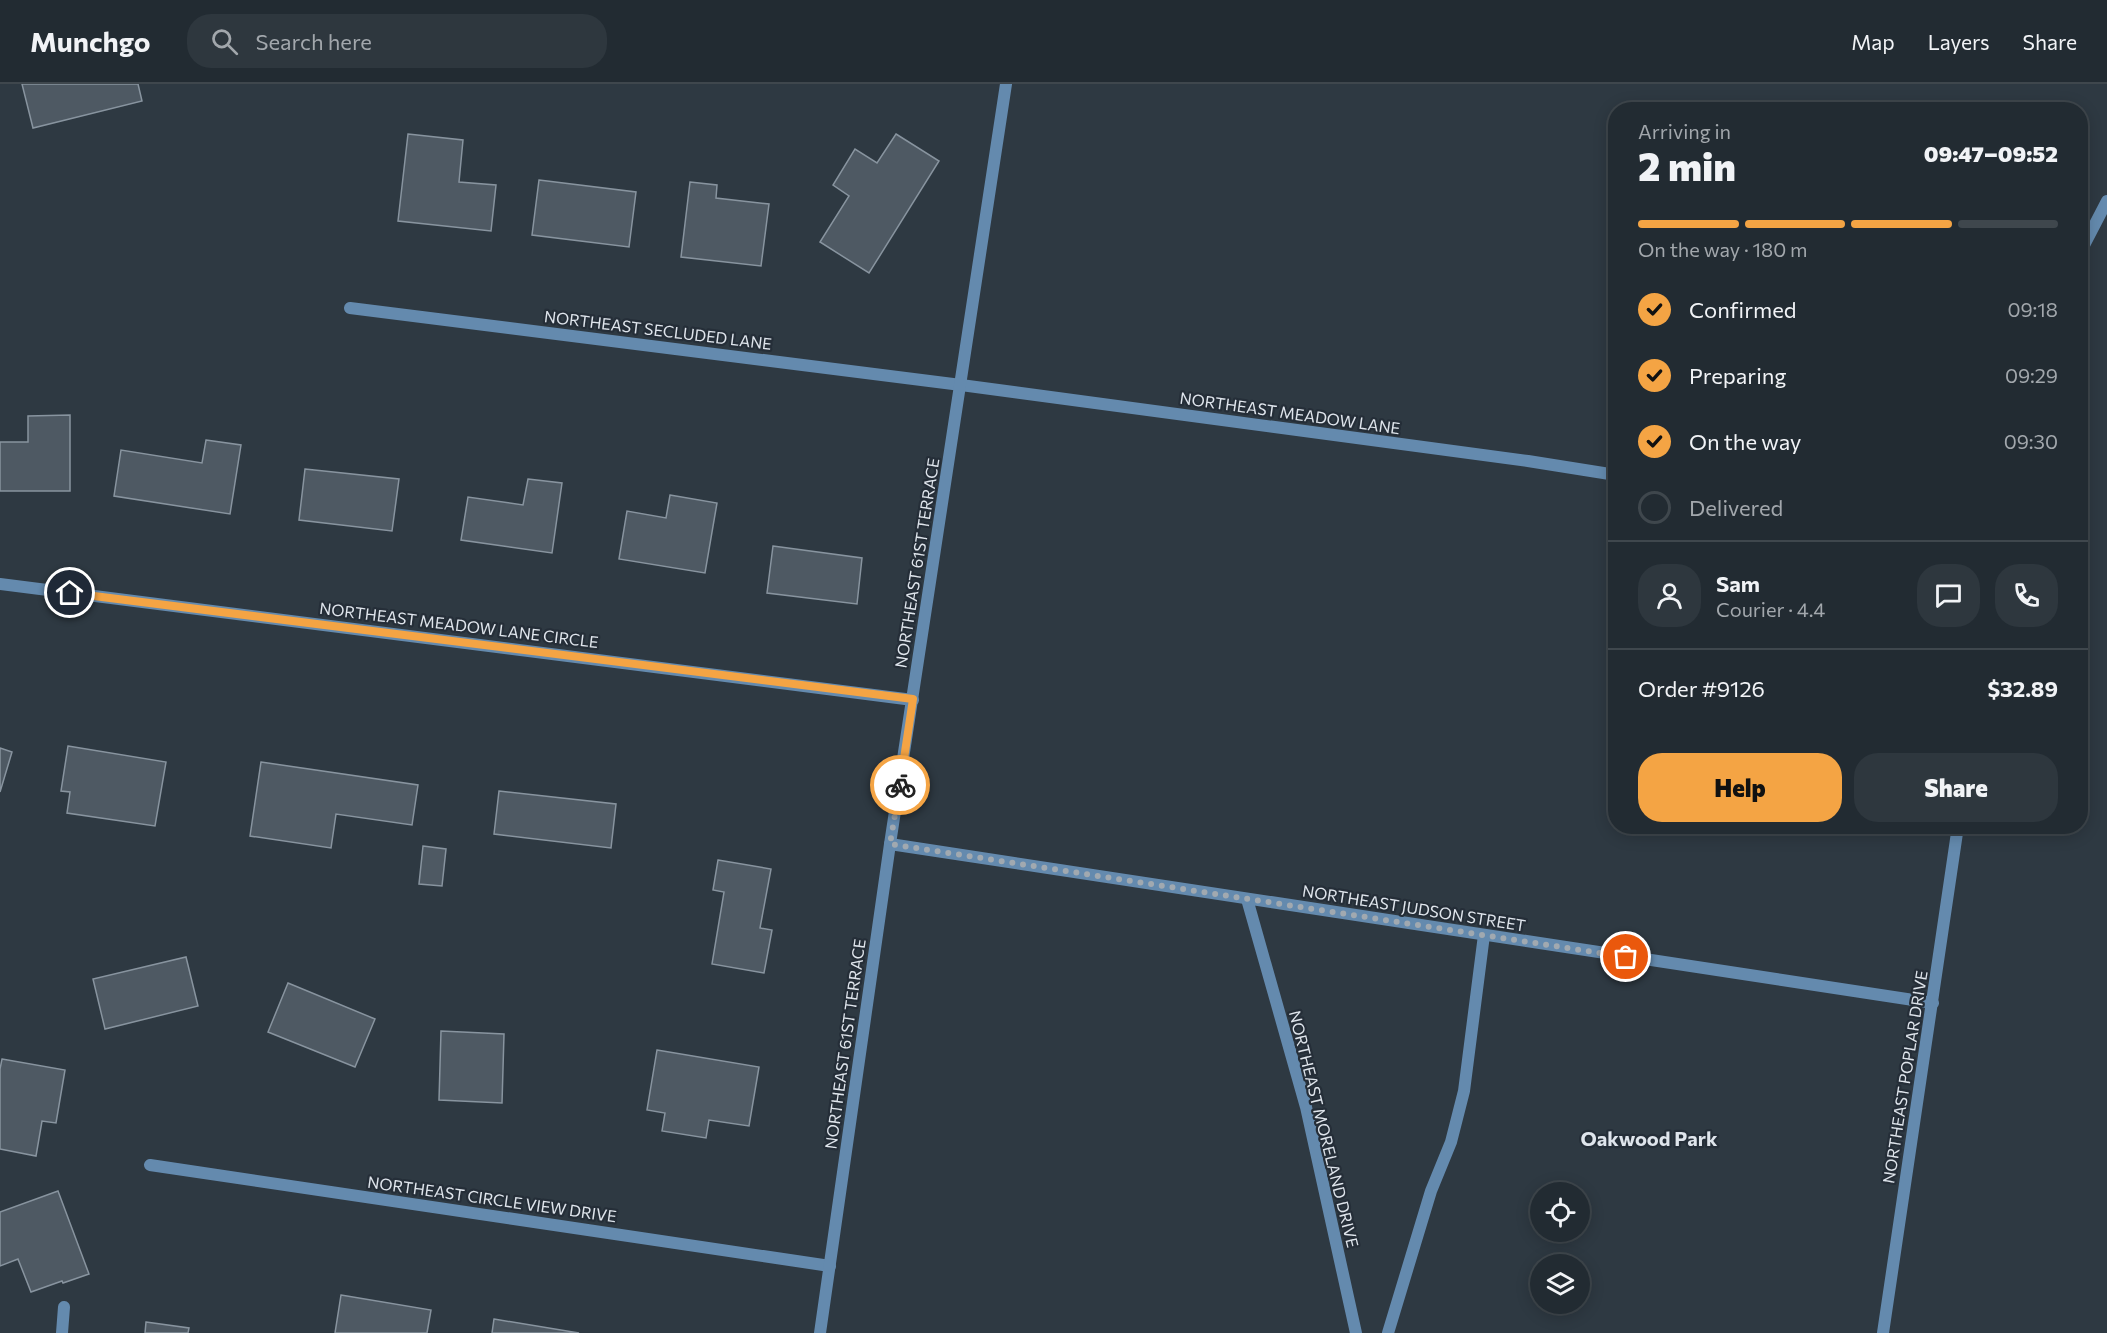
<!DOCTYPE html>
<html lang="en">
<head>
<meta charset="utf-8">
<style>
	body { margin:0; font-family:Commissioner,sans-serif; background:#2e373e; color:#f1f3f6; height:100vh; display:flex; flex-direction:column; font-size:22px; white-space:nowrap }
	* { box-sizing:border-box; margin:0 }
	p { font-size:20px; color:#a2a7ac }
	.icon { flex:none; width:33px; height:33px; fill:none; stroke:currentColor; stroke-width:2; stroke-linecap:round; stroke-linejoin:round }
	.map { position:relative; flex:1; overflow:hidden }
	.details { position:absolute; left:1608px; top:18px; width:480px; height:732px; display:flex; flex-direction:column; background:#222b32; border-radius:24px; box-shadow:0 3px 15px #0003,0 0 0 2px #3f474d }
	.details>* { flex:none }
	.buttons { position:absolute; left:1530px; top:1098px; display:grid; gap:12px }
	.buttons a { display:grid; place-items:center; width:60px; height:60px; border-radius:50%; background:#222b32; box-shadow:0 3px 15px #0003,0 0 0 2px #3f474d; font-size:30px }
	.pin { position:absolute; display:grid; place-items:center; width:51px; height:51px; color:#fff; margin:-26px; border:3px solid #fff; border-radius:50%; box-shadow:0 2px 6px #0007 }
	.courier { position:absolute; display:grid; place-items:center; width:60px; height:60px; margin:-30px; border:4px solid #f4a444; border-radius:50%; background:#fff; color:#222; box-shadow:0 2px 8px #0007 }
	.summary em { font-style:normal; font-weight:800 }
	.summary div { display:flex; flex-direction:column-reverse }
	.summary { display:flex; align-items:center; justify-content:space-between; height:102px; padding:0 30px }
	h1 { font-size:39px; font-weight:800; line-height:45px }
	.bar { display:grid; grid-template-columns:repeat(4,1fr); gap:9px 6px; align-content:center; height:72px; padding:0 30px }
	.bar i { height:8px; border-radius:4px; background:#3f474d }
	.bar .selected { background:#f4a444 }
	.bar p { grid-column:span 4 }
	.line { display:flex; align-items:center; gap:15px; padding:0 30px; border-top:2px solid #3f474d }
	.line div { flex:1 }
	.round { display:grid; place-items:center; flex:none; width:63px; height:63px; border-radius:24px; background:#2e373e }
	ol { padding:0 30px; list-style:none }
	li { display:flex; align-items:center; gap:18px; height:66px }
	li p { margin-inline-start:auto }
	li .icon { padding:6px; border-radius:50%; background:#f4a444; color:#111; stroke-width:4 }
	li:last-child { color:#a2a7ac }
	li i { width:33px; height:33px; border:3px solid #3f474d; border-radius:50% }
	.action { display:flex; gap:12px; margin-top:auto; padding:12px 30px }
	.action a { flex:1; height:69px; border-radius:24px; background:#f4a444; color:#111; font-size:24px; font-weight:800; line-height:69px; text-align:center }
	.action a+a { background:#2e373e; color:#f1f3f6 }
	header { display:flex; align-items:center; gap:36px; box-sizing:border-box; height:84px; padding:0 30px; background:#222b32; border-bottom:2px solid #3f474d }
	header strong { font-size:28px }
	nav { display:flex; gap:33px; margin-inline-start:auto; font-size:21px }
	.search { width:420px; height:54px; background:#2e373e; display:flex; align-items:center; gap:15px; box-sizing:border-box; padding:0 21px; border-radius:24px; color:#a2a7ac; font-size:22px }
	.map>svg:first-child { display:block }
	.building { fill:#4e5963; stroke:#88949f; stroke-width:1.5 }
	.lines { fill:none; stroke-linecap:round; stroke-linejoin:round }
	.street { stroke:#648aae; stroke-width:12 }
	.done { stroke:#a1a9b0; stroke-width:6; stroke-dasharray:0 10.8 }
	.route { stroke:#f4a444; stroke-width:8 }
	.labels { text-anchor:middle; stroke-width:4.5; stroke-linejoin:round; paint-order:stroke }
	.street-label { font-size:16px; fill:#dfe5ec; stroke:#252e38 }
	.quarter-label { font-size:20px; font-weight:bold; fill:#dfe5ec; stroke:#252e38 }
</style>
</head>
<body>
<header>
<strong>Munchgo</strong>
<div class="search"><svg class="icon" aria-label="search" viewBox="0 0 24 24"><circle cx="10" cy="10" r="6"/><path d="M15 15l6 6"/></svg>Search here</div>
<nav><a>Map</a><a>Layers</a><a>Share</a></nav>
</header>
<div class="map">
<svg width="2107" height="1249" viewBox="0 0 2107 1249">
	<rect width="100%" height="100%" fill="#2e3942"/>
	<g class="building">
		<polygon points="22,0 138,0 142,17 33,44"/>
		<polygon points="408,50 463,56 459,98 496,101 491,147 398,137"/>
		<polygon points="896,50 939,77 869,189 820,158 849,112 833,101 855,65 877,79"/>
		<polygon points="539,96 636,108 629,163 532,151"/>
		<polygon points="690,98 717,101 716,114 769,120 761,182 681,173"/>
		<polygon points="70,331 70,407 0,407 0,358 28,358 28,332"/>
		<polygon points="206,356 241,361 230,430 114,412 121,366 202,379"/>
		<polygon points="305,385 399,395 392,447 299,436"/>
		<polygon points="528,395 562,399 552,469 461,456 468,413 523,421"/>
		<polygon points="670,411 717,419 705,489 619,475 627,427 666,434"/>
		<polygon points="773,462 862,474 857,520 767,509"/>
		<polygon points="68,662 166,678 155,742 67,729 70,708 61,707"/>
		<polygon points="0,664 12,668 0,708"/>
		<polygon points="261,678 418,701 412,741 336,730 331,764 250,752"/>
		<polygon points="499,707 616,720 611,764 494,750"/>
		<polygon points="423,762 446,765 442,802 419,800"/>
		<polygon points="718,776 771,785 760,844 772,846 764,889 712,880 724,808 713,806"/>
		<polygon points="186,873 198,922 105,945 93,895"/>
		<polygon points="288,899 375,935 355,983 268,948"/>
		<polygon points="441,947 504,950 502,1019 439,1016"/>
		<polygon points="657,966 759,983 749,1042 709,1036 706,1054 662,1047 665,1029 647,1026"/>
		<polygon points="2,975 65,986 56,1039 42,1037 36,1072 0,1065 0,985"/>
		<polygon points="58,1107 89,1190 63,1199 62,1197 31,1208 18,1175 0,1182 0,1128"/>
		<polygon points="341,1211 431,1226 427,1249 335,1249"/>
		<polygon points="494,1235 579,1249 492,1249"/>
		<polygon points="146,1238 189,1244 188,1249 145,1249"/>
	</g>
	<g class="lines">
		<g class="street">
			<polyline points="2080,169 2107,117"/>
			<polyline points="350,224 961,301 1528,377 1616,391"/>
			<polyline points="0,500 913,616"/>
			<polyline points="890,760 1933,919"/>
			<polyline points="1247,815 1306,1023 1356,1249"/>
			<polyline points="150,1081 830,1182"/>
			<polyline points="62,1249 64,1223"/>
			<polyline points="820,1249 890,760 1006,0"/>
			<polyline points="1388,1249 1431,1107 1451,1058 1464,1007 1484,851"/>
			<polyline points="1883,1249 1958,742"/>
		</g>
	</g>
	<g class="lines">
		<polyline class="done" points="900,701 890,760 1626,873"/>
		<polyline class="route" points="70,509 913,615 900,701"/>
	</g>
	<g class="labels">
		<g class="street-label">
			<text transform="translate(658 246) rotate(7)" y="6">NORTHEAST SECLUDED LANE</text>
			<text transform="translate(1290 329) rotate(8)" y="6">NORTHEAST MEADOW LANE</text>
			<text transform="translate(917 479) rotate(-81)" y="6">NORTHEAST 61ST TERRACE</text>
			<text transform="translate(459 541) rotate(7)" y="6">NORTHEAST MEADOW LANE CIRCLE</text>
			<text transform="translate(1414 824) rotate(9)" y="6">NORTHEAST JUDSON STREET</text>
			<text transform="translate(845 960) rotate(-82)" y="6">NORTHEAST 61ST TERRACE</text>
			<text transform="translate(1905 993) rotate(-81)" y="6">NORTHEAST POPLAR DRIVE</text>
			<text transform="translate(1324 1045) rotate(76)" y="6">NORTHEAST MORELAND DRIVE</text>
			<text transform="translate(492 1115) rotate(8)" y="6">NORTHEAST CIRCLE VIEW DRIVE</text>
		</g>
		<g class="quarter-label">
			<text x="1649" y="1062">Oakwood Park</text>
		</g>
	</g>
</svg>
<div class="buttons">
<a><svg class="icon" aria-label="locate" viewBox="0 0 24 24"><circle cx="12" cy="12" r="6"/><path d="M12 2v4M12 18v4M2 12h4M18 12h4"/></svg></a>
<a><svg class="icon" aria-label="layers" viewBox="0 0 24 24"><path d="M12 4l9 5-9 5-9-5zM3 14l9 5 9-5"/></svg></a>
</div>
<div class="pin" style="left:1626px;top:873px;background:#ea580c"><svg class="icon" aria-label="bag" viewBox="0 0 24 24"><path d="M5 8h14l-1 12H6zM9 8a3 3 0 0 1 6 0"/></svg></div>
<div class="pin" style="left:70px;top:509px;background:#1f2937"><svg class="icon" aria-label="home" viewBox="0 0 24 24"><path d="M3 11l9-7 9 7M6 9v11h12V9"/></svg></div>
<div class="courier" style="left:900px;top:701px"><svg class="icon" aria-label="bike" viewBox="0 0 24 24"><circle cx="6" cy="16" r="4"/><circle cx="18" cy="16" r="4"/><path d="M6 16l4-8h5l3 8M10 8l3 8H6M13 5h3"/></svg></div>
<section class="details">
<div class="summary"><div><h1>2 min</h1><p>Arriving in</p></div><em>09:47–09:52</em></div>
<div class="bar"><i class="selected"></i><i class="selected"></i><i class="selected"></i><i></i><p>On the way · 180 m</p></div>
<ol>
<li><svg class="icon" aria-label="check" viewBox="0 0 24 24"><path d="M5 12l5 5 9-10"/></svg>Confirmed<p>09:18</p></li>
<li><svg class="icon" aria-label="check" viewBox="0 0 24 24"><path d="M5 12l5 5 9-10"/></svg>Preparing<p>09:29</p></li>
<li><svg class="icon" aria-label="check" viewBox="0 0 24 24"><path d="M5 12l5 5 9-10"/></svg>On the way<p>09:30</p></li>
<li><i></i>Delivered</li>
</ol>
<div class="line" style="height:108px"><a class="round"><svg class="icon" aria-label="person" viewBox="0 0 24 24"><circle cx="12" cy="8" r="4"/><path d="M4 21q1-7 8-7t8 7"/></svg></a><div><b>Sam</b><p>Courier · 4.4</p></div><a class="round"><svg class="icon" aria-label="chat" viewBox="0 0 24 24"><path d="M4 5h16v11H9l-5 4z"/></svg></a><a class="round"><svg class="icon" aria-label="phone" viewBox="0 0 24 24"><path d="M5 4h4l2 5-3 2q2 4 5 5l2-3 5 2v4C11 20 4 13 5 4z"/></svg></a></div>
<div class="line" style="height:78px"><div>Order #9126</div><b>$32.89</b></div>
<div class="action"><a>Help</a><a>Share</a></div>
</section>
</div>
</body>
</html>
